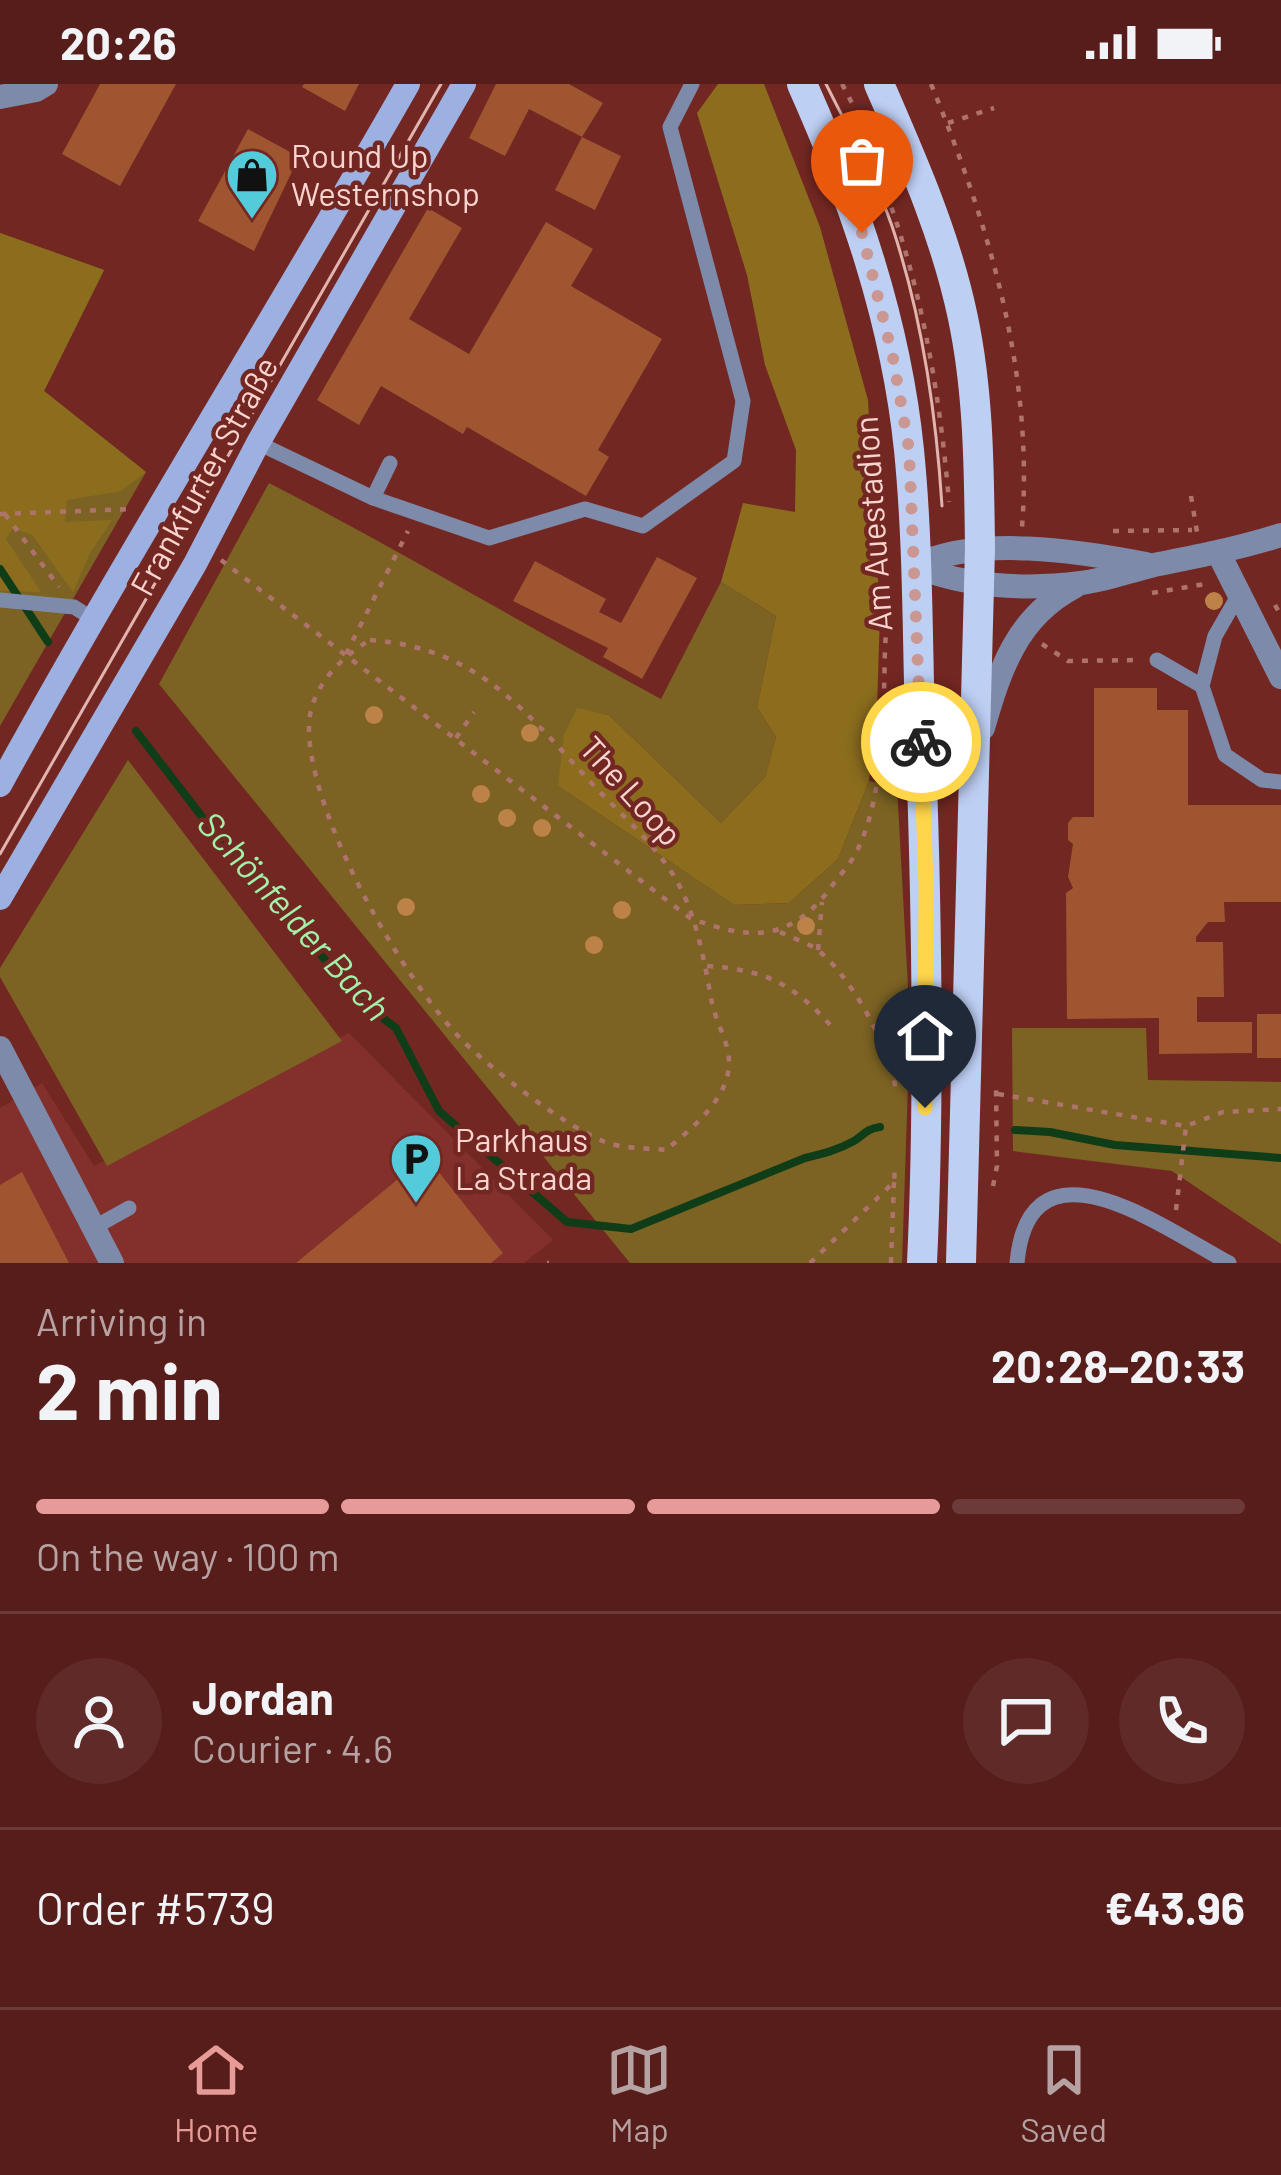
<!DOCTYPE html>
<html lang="en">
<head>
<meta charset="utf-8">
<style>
	body { margin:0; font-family:Barlow,sans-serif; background:#5f2a27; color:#f1f3f6; height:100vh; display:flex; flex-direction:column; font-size:45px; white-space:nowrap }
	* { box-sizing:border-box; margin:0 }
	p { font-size:39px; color:#b6a2a2 }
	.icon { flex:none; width:66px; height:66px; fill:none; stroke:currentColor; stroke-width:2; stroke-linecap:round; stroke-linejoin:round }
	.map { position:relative; height:1179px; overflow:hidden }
	.details { display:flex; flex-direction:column; background:#561d1a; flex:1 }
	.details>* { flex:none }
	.pin { position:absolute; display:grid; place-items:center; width:102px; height:102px; color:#fff; margin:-123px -51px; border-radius:50% 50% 50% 0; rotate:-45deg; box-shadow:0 0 12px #0007 }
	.pin .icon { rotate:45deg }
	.courier { position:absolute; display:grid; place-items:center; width:120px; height:120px; margin:-60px; border:9px solid #ffd54a; border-radius:50%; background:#fff; color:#222; box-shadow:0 3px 15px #0007 }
	.head em { font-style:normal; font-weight:700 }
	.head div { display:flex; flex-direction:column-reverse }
	.head { display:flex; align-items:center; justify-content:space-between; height:204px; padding:0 36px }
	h1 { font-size:78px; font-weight:700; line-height:90px }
	.bar { display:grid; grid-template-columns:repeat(4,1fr); gap:18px 12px; align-content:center; height:144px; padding:0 36px }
	.bar i { height:15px; border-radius:9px; background:#6c3b39 }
	.bar .selected { background:#e69b98 }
	.bar p { grid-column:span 4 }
	.line { display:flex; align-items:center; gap:30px; padding:0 36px; border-top:3px solid #6c3b39 }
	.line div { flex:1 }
	.round { display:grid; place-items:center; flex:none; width:126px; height:126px; border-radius:63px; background:#5f2a27 }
	.status { display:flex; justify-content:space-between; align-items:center; height:84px; padding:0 60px; background:#561d1a; direction:ltr }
	.status svg { height:33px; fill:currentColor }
	.tabs { display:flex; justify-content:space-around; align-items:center; height:168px; border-top:3px solid #6c3b39; background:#561d1a; font-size:33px; color:#b6a2a2 }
	.tabs a { display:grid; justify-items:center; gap:6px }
	.tabs .selected { color:#e69b98 }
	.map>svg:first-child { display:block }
	.built { fill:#83302c }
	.green { fill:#7c6323 }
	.forest { fill:#8c6d1e }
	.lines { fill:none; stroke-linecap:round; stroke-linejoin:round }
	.stream { stroke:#0f3d17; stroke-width:8 }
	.building { fill:#9e5530 }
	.path { stroke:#af736e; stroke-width:4.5; stroke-dasharray:6 9; stroke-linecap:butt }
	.service { stroke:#7d8aa9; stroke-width:15 }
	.minor { stroke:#7d8aa9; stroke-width:24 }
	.secondary { stroke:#9cb0e1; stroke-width:24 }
	.primary { stroke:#becff4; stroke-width:30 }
	.tram { stroke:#e1b4af; stroke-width:3 }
	.tree { fill:#bd8247 }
	.done { stroke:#cb9792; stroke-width:12; stroke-dasharray:0 21.6 }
	.route { stroke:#ffd54a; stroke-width:15 }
	.labels { text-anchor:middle; stroke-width:9; stroke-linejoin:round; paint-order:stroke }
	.poi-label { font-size:33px; fill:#fad4cf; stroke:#732722; text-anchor:start }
	.street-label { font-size:33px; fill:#fad4cf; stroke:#732722 }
	.water-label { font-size:36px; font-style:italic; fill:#a0f3a8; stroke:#732722 }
</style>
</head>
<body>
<div class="status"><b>20:26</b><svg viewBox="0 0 49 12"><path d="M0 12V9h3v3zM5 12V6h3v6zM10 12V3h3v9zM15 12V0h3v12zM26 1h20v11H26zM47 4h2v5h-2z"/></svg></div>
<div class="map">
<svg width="1281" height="1179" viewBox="0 0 1281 1179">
	<rect width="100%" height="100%" fill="#732722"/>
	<polygon class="built" points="349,949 553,1156 524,1179 0,1179 0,1024 42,999 94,1082"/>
	<g class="green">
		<polygon points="0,149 104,186 44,307 146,388 0,642"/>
		<path d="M269 399C402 467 529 544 661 615L721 498 776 532 757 623 776 653 765 693 721 739 609 631 577 625 558 702 734 821 789 819 838 775 869 697 897 702 910 940 902 1179H630L159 600Z"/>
		<polygon points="128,676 342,957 107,1082 0,893 0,884"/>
		<polygon points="1012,944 1146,944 1148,996 1281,998 1281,1160 1172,1087 1013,1067"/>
	</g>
	<g class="forest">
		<polygon points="718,0 764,0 820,143 868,316 880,531 877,623 869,697 838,775 789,819 734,821 558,702 564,651 577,624 609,631 721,739 765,693 776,653 757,623 776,532 721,498 743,419 795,428 796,366 765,281 747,191 697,29"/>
		<polygon points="0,149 104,186 44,307 146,388 121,407 67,416 65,438 112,436 90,469 73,508 32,451 13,444 6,455 41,508 0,507"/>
	</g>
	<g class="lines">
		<g class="stream">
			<polyline points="0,485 48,558"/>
			<path d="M136 647 223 760 364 920 396 944 439 1027 567 1138 631 1145 805 1074C822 1070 838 1066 854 1057 865 1050 866 1045 880 1043"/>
			<polyline points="1015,1046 1050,1048 1115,1061 1281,1074"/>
		</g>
	</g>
	<g class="building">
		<polygon points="100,0 176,0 120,102 62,70"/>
		<polygon points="304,0 359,0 345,27 302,3"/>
		<polygon points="496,0 569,0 603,19 582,53 529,25 505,72 469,54"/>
		<polygon points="248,45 299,73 254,167 198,137"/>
		<polygon points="582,53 621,72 595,126 555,106"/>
		<polygon points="428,124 462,144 409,235 469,270 546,138 593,165 571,202 662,255 598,366 609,373 586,412 467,343 463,350 381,302 359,341 317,316"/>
		<polygon points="657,473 697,494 642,595 603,573 608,564 513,517 535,477 606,515 599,528 621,539"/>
		<polygon points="1094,604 1157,604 1157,626 1188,626 1188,721 1281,721 1281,818 1224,818 1225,838 1208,838 1196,853 1196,858 1223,858 1224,913 1197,913 1197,938 1252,938 1252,969 1159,970 1159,934 1067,935 1066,809 1073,804 1068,793 1073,760 1068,756 1068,739 1073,733 1094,733"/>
		<rect x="1257" y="930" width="24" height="44"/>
		<polygon points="426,1072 503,1169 491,1179 296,1179"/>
		<polygon points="22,1088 69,1179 0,1179 0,1101"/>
	</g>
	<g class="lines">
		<g class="path">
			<polyline points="842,0 866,46"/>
			<path d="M931 0C989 141 1034 289 1022 443"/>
			<polyline points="948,39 994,24"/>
			<path d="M891 99 884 103C922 204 940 311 949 418"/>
			<polyline points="1191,412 1197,448"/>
			<polyline points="0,430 131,425"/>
			<polyline points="5,430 59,503"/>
			<polyline points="1113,447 1192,446"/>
			<path d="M221 476 690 834C748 856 788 859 829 806 837 794 849 782 856 769 880 721 882 660 884 607 885 584 884 555 888 535"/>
			<polyline points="1152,509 1205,500"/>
			<polyline points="1275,521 1281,532"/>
			<path d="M370 556C483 564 529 633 599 707 624 733 652 758 672 789 696 826 704 876 712 919 716 938 730 961 729 980 728 1016 691 1045 666 1066 647 1064 621 1065 603 1057 566 1043 491 985 463 957 402 895 307 728 309 641 310 604 341 573 370 556Z"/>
			<polyline points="1042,560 1068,577 1139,576"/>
			<polyline points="346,570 408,447"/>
			<polyline points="456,654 474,628"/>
			<path d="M780 848C791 853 804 858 815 864 849 888 895 970 896 1011"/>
			<polyline points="818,866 822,818"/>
			<path d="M707 882C766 886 794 900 833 944"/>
			<polyline points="998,1010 1186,1042 1223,1028 1281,1025"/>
			<polyline points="993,1102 997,1082 996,1000"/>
			<polyline points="1176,1126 1186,1042"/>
			<polyline points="547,1179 549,1179"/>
			<polyline points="810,1179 894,1098 895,1083"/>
			<polyline points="891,1179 894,1098"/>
		</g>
		<g class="service">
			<polyline points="258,359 373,414"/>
			<polyline points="390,379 373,414 489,454 585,425 643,442 734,377 743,317 670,43 692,0"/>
			<polyline points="1238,512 1215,552 1202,602 1225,671 1262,696 1281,698"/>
			<polyline points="0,516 74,523 93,535"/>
			<polyline points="1157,576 1202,602"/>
			<polyline points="93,1144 129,1124"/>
			<path d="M1017 1179C1029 1043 1168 1147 1229 1179"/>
		</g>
		<g class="minor">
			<polyline points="0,13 36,6 46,0"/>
			<polyline points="1219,470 1281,593"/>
			<path d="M915 482C966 503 1026 506 1081 499 1106 496 1129 487 1154 481 1198 472 1237 465 1281 451"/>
			<path d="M915 482C978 451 1078 467 1146 480"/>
			<path d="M983 644C1000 585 1017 533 1074 503"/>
			<polyline points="0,964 112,1179"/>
		</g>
		<g class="secondary">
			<path d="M0 701C130 464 274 235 408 0"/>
			<polyline points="0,814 195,480 258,359 464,0"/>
		</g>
		<g class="primary">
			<path d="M802 0C854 116 896 238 909 366 919 466 917 568 921 668 927 838 930 1009 922 1179"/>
			<path d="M879 0C912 76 946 152 963 234 979 310 979 388 980 464L961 1179"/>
		</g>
		<g class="tram">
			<path d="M826 0C849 46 875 93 892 142 922 232 936 328 942 422"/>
			<polyline points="0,770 441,0"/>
		</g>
	</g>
	<g class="tree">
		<circle cx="1214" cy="517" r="9"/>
		<circle cx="374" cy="631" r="9"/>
		<circle cx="530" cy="649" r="9"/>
		<circle cx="481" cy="710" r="9"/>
		<circle cx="507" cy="734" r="9"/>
		<circle cx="542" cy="744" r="9"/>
		<circle cx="406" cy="823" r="9"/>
		<circle cx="622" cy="826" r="9"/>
		<circle cx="806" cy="842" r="9"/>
		<circle cx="594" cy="861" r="9"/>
	</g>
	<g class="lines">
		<polyline class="done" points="862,149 893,274 909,365 921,658"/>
		<polyline class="route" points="921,658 926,799 925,1024"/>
	</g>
	<defs>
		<g id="shop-pin" transform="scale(2.7)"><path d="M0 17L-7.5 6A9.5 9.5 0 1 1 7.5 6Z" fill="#53cbda" stroke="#732722"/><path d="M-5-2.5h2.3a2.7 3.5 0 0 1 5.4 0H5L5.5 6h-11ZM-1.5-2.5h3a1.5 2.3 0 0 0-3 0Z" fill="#111"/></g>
		<g id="parking-pin" transform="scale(2.7)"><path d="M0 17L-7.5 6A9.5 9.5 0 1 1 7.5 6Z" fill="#53cbda" stroke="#732722"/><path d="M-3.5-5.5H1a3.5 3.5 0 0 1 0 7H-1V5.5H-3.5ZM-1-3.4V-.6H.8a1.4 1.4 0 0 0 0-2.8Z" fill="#111"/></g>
	</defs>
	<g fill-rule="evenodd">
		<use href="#shop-pin" x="252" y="91"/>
		<use href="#parking-pin" x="416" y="1075"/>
	</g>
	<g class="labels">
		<g class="poi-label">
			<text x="291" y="84">Round Up<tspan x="291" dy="38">Westernshop</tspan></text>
			<text x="455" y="1068">Parkhaus<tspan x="455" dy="38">La Strada</tspan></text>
		</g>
		<g class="street-label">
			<text transform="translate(204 392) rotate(-61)" y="12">Frankfurter Straße</text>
			<text transform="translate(873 440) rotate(-94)" y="12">Am Auestadion</text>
			<text transform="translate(631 707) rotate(48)" y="12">The Loop</text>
		</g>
		<g class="water-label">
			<text transform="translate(294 832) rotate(48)" y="13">Schönfelder Bach</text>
		</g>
	</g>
</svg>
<div class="pin" style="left:862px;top:149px;background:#ea580c"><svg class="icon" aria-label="bag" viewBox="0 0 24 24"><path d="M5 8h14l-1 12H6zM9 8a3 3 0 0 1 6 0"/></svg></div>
<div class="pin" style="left:925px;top:1024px;background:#1f2937"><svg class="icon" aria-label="home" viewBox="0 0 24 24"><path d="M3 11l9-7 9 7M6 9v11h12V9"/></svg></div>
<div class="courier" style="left:921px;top:658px"><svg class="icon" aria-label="bike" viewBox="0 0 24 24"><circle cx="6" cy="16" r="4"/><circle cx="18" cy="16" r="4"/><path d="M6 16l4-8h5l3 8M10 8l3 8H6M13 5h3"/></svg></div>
</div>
<section class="details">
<div class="head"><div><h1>2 min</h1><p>Arriving in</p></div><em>20:28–20:33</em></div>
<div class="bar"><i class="selected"></i><i class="selected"></i><i class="selected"></i><i></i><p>On the way · 100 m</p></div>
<div class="line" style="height:216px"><a class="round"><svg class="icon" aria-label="person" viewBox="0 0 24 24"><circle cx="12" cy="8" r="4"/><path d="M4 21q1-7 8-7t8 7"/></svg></a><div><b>Jordan</b><p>Courier · 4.6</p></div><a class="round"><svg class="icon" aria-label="chat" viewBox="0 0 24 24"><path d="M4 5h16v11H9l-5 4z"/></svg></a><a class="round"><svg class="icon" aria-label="phone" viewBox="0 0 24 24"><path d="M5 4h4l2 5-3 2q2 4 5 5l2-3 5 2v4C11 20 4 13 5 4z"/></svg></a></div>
<div class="line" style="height:156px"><div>Order #5739</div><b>€43.96</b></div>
</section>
<nav class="tabs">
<a class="selected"><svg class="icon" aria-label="home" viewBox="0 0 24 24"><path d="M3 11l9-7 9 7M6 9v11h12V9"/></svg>Home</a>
<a><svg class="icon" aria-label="map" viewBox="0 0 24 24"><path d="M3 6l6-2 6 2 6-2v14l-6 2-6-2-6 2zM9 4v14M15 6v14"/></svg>Map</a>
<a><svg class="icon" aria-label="saved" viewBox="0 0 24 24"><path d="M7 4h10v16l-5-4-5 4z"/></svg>Saved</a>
</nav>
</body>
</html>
